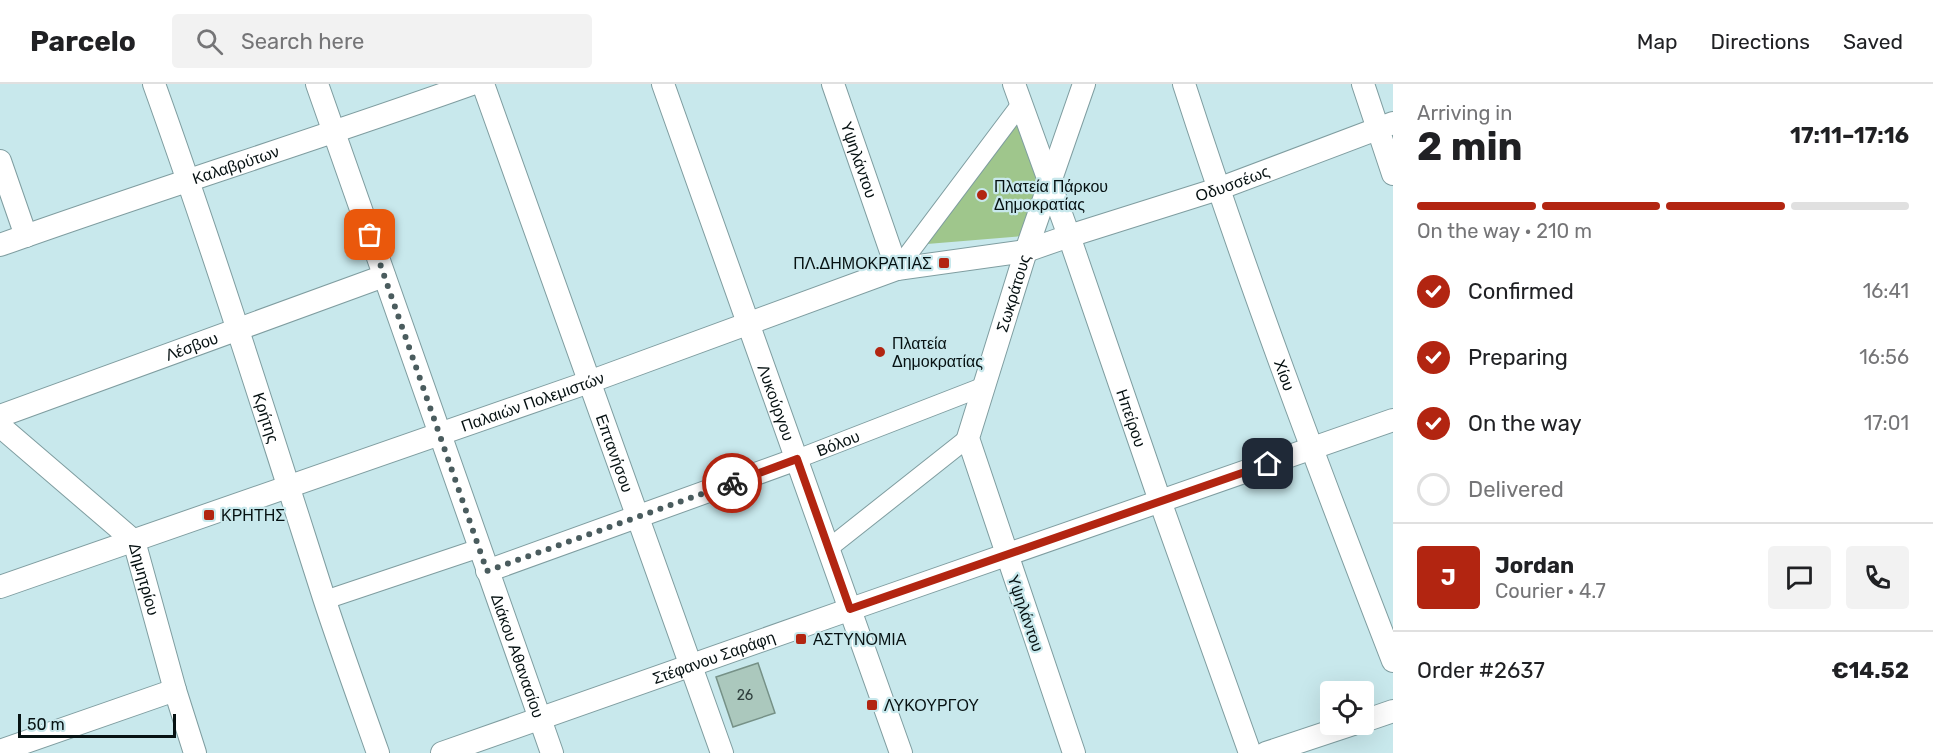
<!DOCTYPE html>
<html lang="en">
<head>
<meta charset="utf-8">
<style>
	body { margin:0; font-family:Rubik,sans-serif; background:#f2f2f2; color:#202124; height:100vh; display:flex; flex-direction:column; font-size:22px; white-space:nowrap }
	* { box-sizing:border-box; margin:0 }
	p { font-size:20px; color:#757577 }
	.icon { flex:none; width:33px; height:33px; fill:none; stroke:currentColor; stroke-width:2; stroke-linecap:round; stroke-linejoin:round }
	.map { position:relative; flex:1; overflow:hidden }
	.panel { display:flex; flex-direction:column; background:#fff; width:540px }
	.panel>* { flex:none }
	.buttons { position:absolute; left:1320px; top:597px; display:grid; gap:12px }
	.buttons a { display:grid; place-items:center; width:54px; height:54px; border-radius:6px; background:#fff; box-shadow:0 6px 24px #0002; font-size:30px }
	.scale { position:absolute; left:18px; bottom:15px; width:158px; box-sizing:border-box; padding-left:6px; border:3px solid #061112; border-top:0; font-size:16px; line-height:21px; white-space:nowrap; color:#061112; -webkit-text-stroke:4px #c8e8ec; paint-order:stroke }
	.pin { position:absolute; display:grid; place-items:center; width:51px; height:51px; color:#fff; margin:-26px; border-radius:12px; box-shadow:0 3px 9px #0006 }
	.courier { position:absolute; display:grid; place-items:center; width:60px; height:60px; margin:-30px; border:4px solid #b22511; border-radius:50%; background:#fff; color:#222; box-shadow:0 2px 8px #0007 }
	.overview em { font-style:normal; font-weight:700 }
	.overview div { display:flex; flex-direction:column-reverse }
	.overview { display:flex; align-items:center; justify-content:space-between; height:102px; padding:0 24px }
	h1 { font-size:39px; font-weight:700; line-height:45px }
	.bar { display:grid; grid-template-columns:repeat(4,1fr); gap:9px 6px; align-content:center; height:72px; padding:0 24px }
	.bar i { height:8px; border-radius:4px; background:#e0e0e0 }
	.bar .on { background:#b22511 }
	.bar p { grid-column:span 4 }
	.line { display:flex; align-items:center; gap:15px; padding:0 24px; border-top:2px solid #e0e0e0 }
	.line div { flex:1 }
	.round { display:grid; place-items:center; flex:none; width:63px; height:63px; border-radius:6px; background:#f2f2f2 }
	ol { padding:0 24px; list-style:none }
	li { display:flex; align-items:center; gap:18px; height:66px }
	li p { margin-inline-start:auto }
	li .icon { padding:6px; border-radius:50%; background:#b22511; color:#fff; stroke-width:4 }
	li:last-child { color:#757577 }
	li i { width:33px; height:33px; border:3px solid #e0e0e0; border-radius:50% }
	header { display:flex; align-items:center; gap:36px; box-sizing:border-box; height:84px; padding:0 30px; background:#fff; border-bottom:2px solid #e0e0e0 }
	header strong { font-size:28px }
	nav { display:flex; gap:33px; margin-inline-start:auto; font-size:21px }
	.search { width:420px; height:54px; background:#f2f2f2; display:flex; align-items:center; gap:15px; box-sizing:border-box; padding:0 21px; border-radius:6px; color:#757577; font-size:22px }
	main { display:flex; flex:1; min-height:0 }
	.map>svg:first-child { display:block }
	.green { fill:#9fc68c }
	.building { fill:#abc8bd; stroke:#769187; stroke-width:1.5 }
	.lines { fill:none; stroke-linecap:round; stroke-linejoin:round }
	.pedestrian-casing { stroke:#7f9da0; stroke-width:20 }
	.minor-casing { stroke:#7f9da0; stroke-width:24 }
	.pedestrian { stroke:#fff; stroke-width:18 }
	.minor { stroke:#fff; stroke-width:22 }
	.done { stroke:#4a5c5e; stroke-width:6; stroke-dasharray:0 10.8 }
	.route { stroke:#b22511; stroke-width:8 }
	.poi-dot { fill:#b22511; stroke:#c8e8ec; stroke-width:2 }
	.labels { text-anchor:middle; stroke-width:4.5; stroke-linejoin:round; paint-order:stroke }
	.number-label { font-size:14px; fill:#2f3f3d }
	.street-label { font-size:16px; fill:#061112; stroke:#c8e8ec }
	.poi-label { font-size:16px; fill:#061112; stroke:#c8e8ec; text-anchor:start }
</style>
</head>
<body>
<header>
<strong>Parcelo</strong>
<div class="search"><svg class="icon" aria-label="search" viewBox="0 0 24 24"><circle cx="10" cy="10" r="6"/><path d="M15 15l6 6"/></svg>Search here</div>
<nav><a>Map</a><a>Directions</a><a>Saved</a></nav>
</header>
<main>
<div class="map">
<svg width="1393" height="669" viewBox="0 0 1393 669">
	<rect width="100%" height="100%" fill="#c8e8ec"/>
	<polygon class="green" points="1019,34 1040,107 1023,152 927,160"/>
	<polygon class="building" points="758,579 775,629 733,643 716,593"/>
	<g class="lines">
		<g class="pedestrian-casing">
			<g id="pedestrian">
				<polyline points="897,185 1021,20"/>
				<path id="s1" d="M797 375 985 302"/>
				<polyline points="829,464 968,354"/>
				<polyline points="325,516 480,464"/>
			</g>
		</g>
		<g class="minor-casing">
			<g id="minor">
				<path id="s2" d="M154 0C215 170 269 342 324 514 341 566 360 618 378 669"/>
				<path id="s3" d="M317 0 552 669"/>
				<path id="s4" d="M483 0 722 669"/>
				<path id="s5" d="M663 0 901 669"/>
				<path id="s6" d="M833 0 897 185"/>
				<path id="s7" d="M1014 0 1069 152 1160 417 1250 669"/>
				<path id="s8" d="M1184 0C1247 195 1319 386 1393 577"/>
				<polyline points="1363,0 1393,90"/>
				<polyline points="0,77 26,152"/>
				<path id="s9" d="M0 161C157 105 315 56 472 0"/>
				<path id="s10" d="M0 332 384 192"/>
				<path id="s11" d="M0 342 134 457 175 606 195 669"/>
				<polyline points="487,487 797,375"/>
				<path id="s12" d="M0 503 589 298 897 185 1026 167 1069 152 1218 105 1393 39"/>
				<polyline points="1364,637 1393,627"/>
				<polyline points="0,667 175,606"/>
				<path id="s13" d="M442 669 851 525 1393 336"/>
				<path id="s14" d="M1074 669 968 354 1026 167 1084 0"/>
				<polyline points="1266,669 1353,640"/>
			</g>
		</g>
		<use href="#pedestrian" class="pedestrian"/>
		<use href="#minor" class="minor"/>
	</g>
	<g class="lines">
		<polyline class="done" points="370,151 487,487 732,399"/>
		<polyline class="route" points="732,399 797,375 850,525 1268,380"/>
	</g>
	<g class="poi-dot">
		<circle cx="982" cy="111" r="6"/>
		<rect x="938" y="173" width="12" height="12" rx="3"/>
		<circle cx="880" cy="268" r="6"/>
		<rect x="203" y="425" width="12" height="12" rx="3"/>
		<rect x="795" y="549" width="12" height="12" rx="3"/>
		<rect x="866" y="615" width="12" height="12" rx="3"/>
	</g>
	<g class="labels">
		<g class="number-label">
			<text x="745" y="616">26</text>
		</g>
		<g class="street-label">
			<text dy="6" stroke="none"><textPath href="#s6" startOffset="80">Υψηλάντου</textPath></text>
			<text dy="6" stroke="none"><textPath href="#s9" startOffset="249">Καλαβρύτων</textPath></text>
			<text dy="6" stroke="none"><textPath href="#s12" startOffset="1299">Οδυσσέως</textPath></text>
			<text dy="6" stroke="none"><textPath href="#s14" startOffset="484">Σωκράτους</textPath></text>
			<text dy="6" stroke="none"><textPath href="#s10" startOffset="204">Λέσβου</textPath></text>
			<text dy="6" stroke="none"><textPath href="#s8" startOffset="308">Χίου</textPath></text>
			<text dy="6" stroke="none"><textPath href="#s12" startOffset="564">Παλαιών Πολεμιστών</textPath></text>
			<text dy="6" stroke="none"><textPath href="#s5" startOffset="338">Λυκούργου</textPath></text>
			<text dy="6" stroke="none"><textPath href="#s2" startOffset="352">Κρήτης</textPath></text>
			<text dy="6" stroke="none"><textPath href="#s7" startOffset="354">Ηπείρου</textPath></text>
			<text dy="6" stroke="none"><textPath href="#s1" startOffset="44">Βόλου</textPath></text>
			<text dy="6" stroke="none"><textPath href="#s4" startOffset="392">Επτανήσου</textPath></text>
			<text dy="6" stroke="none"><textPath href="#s11" startOffset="216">Δημητρίου</textPath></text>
			<text transform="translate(1026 529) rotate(71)" y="6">Υψηλάντου</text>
			<text dy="6" stroke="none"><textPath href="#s3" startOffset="606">Διάκου Αθανασίου</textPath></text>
			<text dy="6" stroke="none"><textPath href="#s13" startOffset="288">Στέφανου Σαράφη</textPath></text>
		</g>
		<g class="poi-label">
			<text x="994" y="108">Πλατεία Πάρκου<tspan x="994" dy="18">Δημοκρατίας</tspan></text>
			<text x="932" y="185" text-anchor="end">ΠΛ.ΔΗΜΟΚΡΑΤΙΑΣ</text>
			<text x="892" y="265">Πλατεία<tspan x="892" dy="18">Δημοκρατίας</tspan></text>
			<text x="221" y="437">ΚΡΗΤΗΣ</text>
			<text x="813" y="561">ΑΣΤΥΝΟΜΙΑ</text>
			<text x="884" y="627">ΛΥΚΟΥΡΓΟΥ</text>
		</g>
	</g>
</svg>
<div class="buttons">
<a><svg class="icon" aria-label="locate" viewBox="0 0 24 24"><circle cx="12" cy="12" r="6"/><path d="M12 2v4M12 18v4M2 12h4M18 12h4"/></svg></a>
</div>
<div class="scale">50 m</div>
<div class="pin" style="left:370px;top:151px;background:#ea580c"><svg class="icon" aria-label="bag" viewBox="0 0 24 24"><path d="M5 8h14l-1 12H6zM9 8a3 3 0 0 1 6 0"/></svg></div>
<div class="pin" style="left:1268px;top:380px;background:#1f2937"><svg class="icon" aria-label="home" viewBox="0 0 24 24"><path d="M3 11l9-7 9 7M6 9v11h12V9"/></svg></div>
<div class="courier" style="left:732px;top:399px"><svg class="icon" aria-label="bike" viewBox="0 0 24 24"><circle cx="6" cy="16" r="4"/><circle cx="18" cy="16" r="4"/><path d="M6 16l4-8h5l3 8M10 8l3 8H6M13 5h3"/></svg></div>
</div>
<section class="panel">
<div class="overview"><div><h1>2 min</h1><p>Arriving in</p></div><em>17:11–17:16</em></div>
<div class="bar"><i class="on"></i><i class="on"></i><i class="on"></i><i></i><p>On the way · 210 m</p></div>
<ol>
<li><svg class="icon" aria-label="check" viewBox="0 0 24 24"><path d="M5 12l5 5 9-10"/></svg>Confirmed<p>16:41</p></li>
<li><svg class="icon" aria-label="check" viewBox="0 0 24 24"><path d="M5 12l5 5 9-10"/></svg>Preparing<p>16:56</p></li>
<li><svg class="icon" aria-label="check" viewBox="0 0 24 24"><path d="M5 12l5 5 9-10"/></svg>On the way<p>17:01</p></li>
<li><i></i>Delivered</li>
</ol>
<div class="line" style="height:108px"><b class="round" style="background:#b22511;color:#fff">J</b><div><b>Jordan</b><p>Courier · 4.7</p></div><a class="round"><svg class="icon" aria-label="chat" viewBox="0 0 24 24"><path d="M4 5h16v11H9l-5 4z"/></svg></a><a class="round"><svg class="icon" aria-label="phone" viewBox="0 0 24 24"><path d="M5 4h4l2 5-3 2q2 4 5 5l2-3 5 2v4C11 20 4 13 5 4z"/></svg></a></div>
<div class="line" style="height:78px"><div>Order #2637</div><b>€14.52</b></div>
</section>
</main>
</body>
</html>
